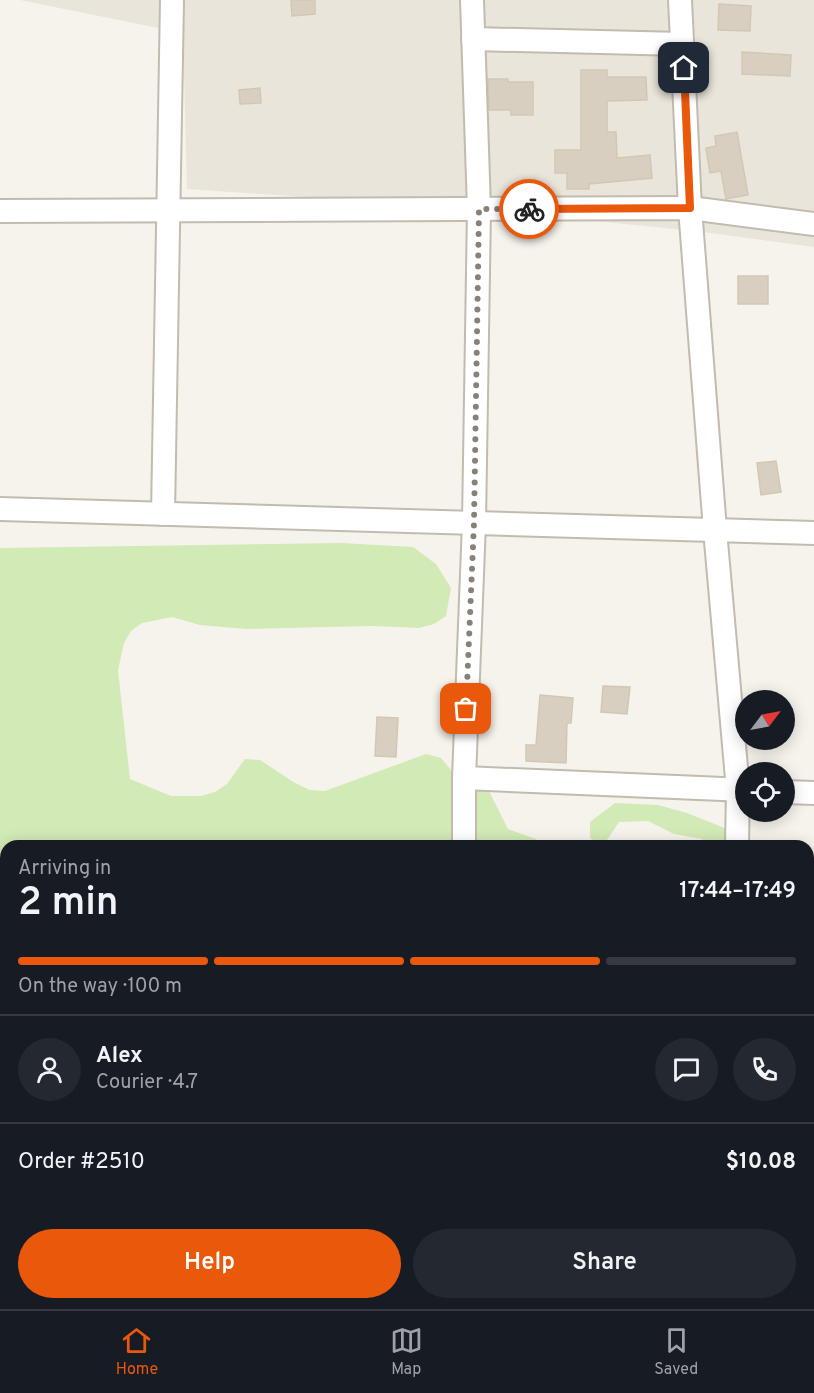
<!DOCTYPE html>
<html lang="en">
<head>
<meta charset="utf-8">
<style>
	body { margin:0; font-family:Overpass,sans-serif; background:#242831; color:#f1f3f6; height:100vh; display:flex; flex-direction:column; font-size:22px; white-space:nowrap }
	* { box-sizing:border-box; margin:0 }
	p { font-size:20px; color:#9ea1a6 }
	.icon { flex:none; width:33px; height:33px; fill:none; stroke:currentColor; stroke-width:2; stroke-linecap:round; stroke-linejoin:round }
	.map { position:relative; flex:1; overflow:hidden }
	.panel { position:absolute; left:0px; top:840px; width:814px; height:470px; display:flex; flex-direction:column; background:#171b24; border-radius:18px 18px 0 0; box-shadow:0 3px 15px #0003 }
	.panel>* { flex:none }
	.needle { width:39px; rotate:58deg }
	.fabs { position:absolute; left:735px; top:690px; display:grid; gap:12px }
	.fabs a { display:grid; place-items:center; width:60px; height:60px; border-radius:50%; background:#171b24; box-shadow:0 3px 15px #0003; font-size:30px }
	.pin { position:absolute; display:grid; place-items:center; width:51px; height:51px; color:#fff; margin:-26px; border-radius:12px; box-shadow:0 3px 9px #0006 }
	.courier { position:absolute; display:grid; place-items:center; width:60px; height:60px; margin:-30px; border:4px solid #ea580c; border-radius:50%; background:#fff; color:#222; box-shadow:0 2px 8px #0007 }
	.overview em { font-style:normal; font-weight:600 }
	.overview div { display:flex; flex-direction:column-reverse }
	.overview { display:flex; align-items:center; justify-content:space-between; height:102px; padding:0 18px }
	h1 { font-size:39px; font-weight:600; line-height:45px }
	.bar { display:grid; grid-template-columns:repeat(4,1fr); gap:9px 6px; align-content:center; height:72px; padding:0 18px }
	.bar i { height:8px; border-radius:4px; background:#363941 }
	.bar .selected { background:#ea580c }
	.bar p { grid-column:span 4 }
	.line { display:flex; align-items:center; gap:15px; padding:0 18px; border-top:2px solid #363941 }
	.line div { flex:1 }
	.round { display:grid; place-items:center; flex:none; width:63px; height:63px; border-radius:32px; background:#242831 }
	.action { display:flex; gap:12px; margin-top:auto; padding:12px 18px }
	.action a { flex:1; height:69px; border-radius:36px; background:#ea580c; color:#fff; font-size:24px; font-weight:600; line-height:69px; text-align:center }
	.action a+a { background:#242831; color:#f1f3f6 }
	.dock { display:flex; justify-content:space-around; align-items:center; height:84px; border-top:2px solid #363941; background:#171b24; font-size:16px; color:#9ea1a6 }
	.dock a { display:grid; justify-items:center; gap:3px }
	.dock .selected { color:#ea580c }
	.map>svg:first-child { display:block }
	.residential { fill:#eae5da }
	.green { fill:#d2eab5 }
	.building { fill:#d8cfc1; stroke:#d3c7b4; stroke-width:1.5 }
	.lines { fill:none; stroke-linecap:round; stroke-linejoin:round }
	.street-casing { stroke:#c2bbae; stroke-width:26 }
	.street { stroke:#fff; stroke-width:22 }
	.done { stroke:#878178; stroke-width:6; stroke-dasharray:0 10.8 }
	.route { stroke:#ea580c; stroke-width:8 }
</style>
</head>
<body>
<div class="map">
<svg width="814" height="1309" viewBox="0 0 814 1309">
	<rect width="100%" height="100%" fill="#f6f3ec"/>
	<g class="residential">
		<polygon points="20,0 814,0 814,247 703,232 479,209 187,189 183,33"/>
		<polygon points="808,1017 814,1017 814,1309 290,1309 290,1304 808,1304"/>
	</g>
	<g class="green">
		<polygon points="341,543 413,547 436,564 451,588 446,616 434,624 419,628 372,626 246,629 200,625 172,617 142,623 131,631 124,643 118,670 130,779 171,796 201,796 215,792 227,784 245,759 260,760 295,783 310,790 325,791 426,754 441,758 461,782 489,791 508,829 536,839 540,846 6,846 6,1044 0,1044 0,548"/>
		<polygon points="615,803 658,805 687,813 737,833 753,846 708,846 702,839 674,834 648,821 619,822 603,846 601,846 590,838 590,822"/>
		<polygon points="808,978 814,978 814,1106 809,1110"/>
	</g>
	<g class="building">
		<polygon points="291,0 315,0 315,14 292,16"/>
		<polygon points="719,4 751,6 750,31 718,30"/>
		<polygon points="742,52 791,55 790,76 742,74"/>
		<polygon points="581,70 607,70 607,77 646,77 647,100 607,101 607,132 616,132 617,158 650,155 652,178 589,184 589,189 567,189 567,173 555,173 555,150 581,150"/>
		<polygon points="488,79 508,79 508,82 533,82 533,115 511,115 511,110 489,110"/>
		<polygon points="260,88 261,103 240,104 239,90"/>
		<polygon points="737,132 748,195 726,199 721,171 710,173 706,148 716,146 715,136"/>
		<rect x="738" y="276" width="30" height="28"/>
		<polygon points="776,461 781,492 761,495 757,463"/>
		<polygon points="603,686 630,687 627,714 601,712"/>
		<polygon points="540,695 573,698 571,723 567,723 566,763 526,761 526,745 536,745"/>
		<polygon points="377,717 398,718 396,757 375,756"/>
	</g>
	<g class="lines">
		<g class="street-casing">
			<g id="street">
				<polyline points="680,0 690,208 715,530 738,790 737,846"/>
				<polyline points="473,39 682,44"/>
				<polyline points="0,211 690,208 814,224"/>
				<polyline points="0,509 814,533"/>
				<polyline points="163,514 172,0"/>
				<polyline points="464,778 746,790"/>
				<polyline points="784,792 814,793"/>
				<polyline points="464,846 464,778 474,523 479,209 472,0"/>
				<polyline points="808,1136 814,1136"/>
				<polyline points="457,1309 457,1304"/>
				<polyline points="734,1309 734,1304"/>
			</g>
		</g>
		<use href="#street" class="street"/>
	</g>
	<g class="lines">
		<polyline class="done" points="466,709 474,523 479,209 529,209"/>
		<polyline class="route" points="529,209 690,208 684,68"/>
	</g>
</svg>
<div class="fabs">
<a><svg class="needle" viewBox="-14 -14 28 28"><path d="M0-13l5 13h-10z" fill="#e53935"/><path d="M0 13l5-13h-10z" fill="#9ea1a6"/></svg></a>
<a><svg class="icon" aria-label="locate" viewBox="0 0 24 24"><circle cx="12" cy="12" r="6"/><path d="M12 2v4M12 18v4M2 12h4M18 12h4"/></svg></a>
</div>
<div class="pin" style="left:466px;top:709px;background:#ea580c"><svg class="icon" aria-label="bag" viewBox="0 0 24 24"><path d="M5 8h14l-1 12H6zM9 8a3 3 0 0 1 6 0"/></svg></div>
<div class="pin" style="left:684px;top:68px;background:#1f2937"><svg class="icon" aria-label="home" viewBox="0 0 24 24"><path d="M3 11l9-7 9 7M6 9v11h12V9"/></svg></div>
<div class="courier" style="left:529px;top:209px"><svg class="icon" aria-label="bike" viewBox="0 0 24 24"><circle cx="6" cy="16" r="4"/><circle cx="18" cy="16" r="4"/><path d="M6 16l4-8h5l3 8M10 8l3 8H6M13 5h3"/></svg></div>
<section class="panel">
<div class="overview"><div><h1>2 min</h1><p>Arriving in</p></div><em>17:44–17:49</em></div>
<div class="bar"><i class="selected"></i><i class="selected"></i><i class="selected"></i><i></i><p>On the way · 100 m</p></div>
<div class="line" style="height:108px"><a class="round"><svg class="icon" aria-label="person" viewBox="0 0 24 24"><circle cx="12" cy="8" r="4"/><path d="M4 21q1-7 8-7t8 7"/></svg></a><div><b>Alex</b><p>Courier · 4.7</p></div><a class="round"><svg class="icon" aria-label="chat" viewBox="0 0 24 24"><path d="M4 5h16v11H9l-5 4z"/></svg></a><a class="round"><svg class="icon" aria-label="phone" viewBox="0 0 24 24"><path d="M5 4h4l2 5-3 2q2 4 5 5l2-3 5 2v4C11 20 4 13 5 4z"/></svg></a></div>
<div class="line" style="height:78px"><div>Order #2510</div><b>$10.08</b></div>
<div class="action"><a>Help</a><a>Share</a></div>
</section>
</div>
<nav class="dock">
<a class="selected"><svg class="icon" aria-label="home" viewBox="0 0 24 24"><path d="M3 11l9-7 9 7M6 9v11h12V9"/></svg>Home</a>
<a><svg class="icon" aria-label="map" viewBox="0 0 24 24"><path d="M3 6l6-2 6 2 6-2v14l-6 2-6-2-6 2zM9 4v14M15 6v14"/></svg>Map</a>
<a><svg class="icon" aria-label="saved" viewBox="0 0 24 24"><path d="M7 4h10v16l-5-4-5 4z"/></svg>Saved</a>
</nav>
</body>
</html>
